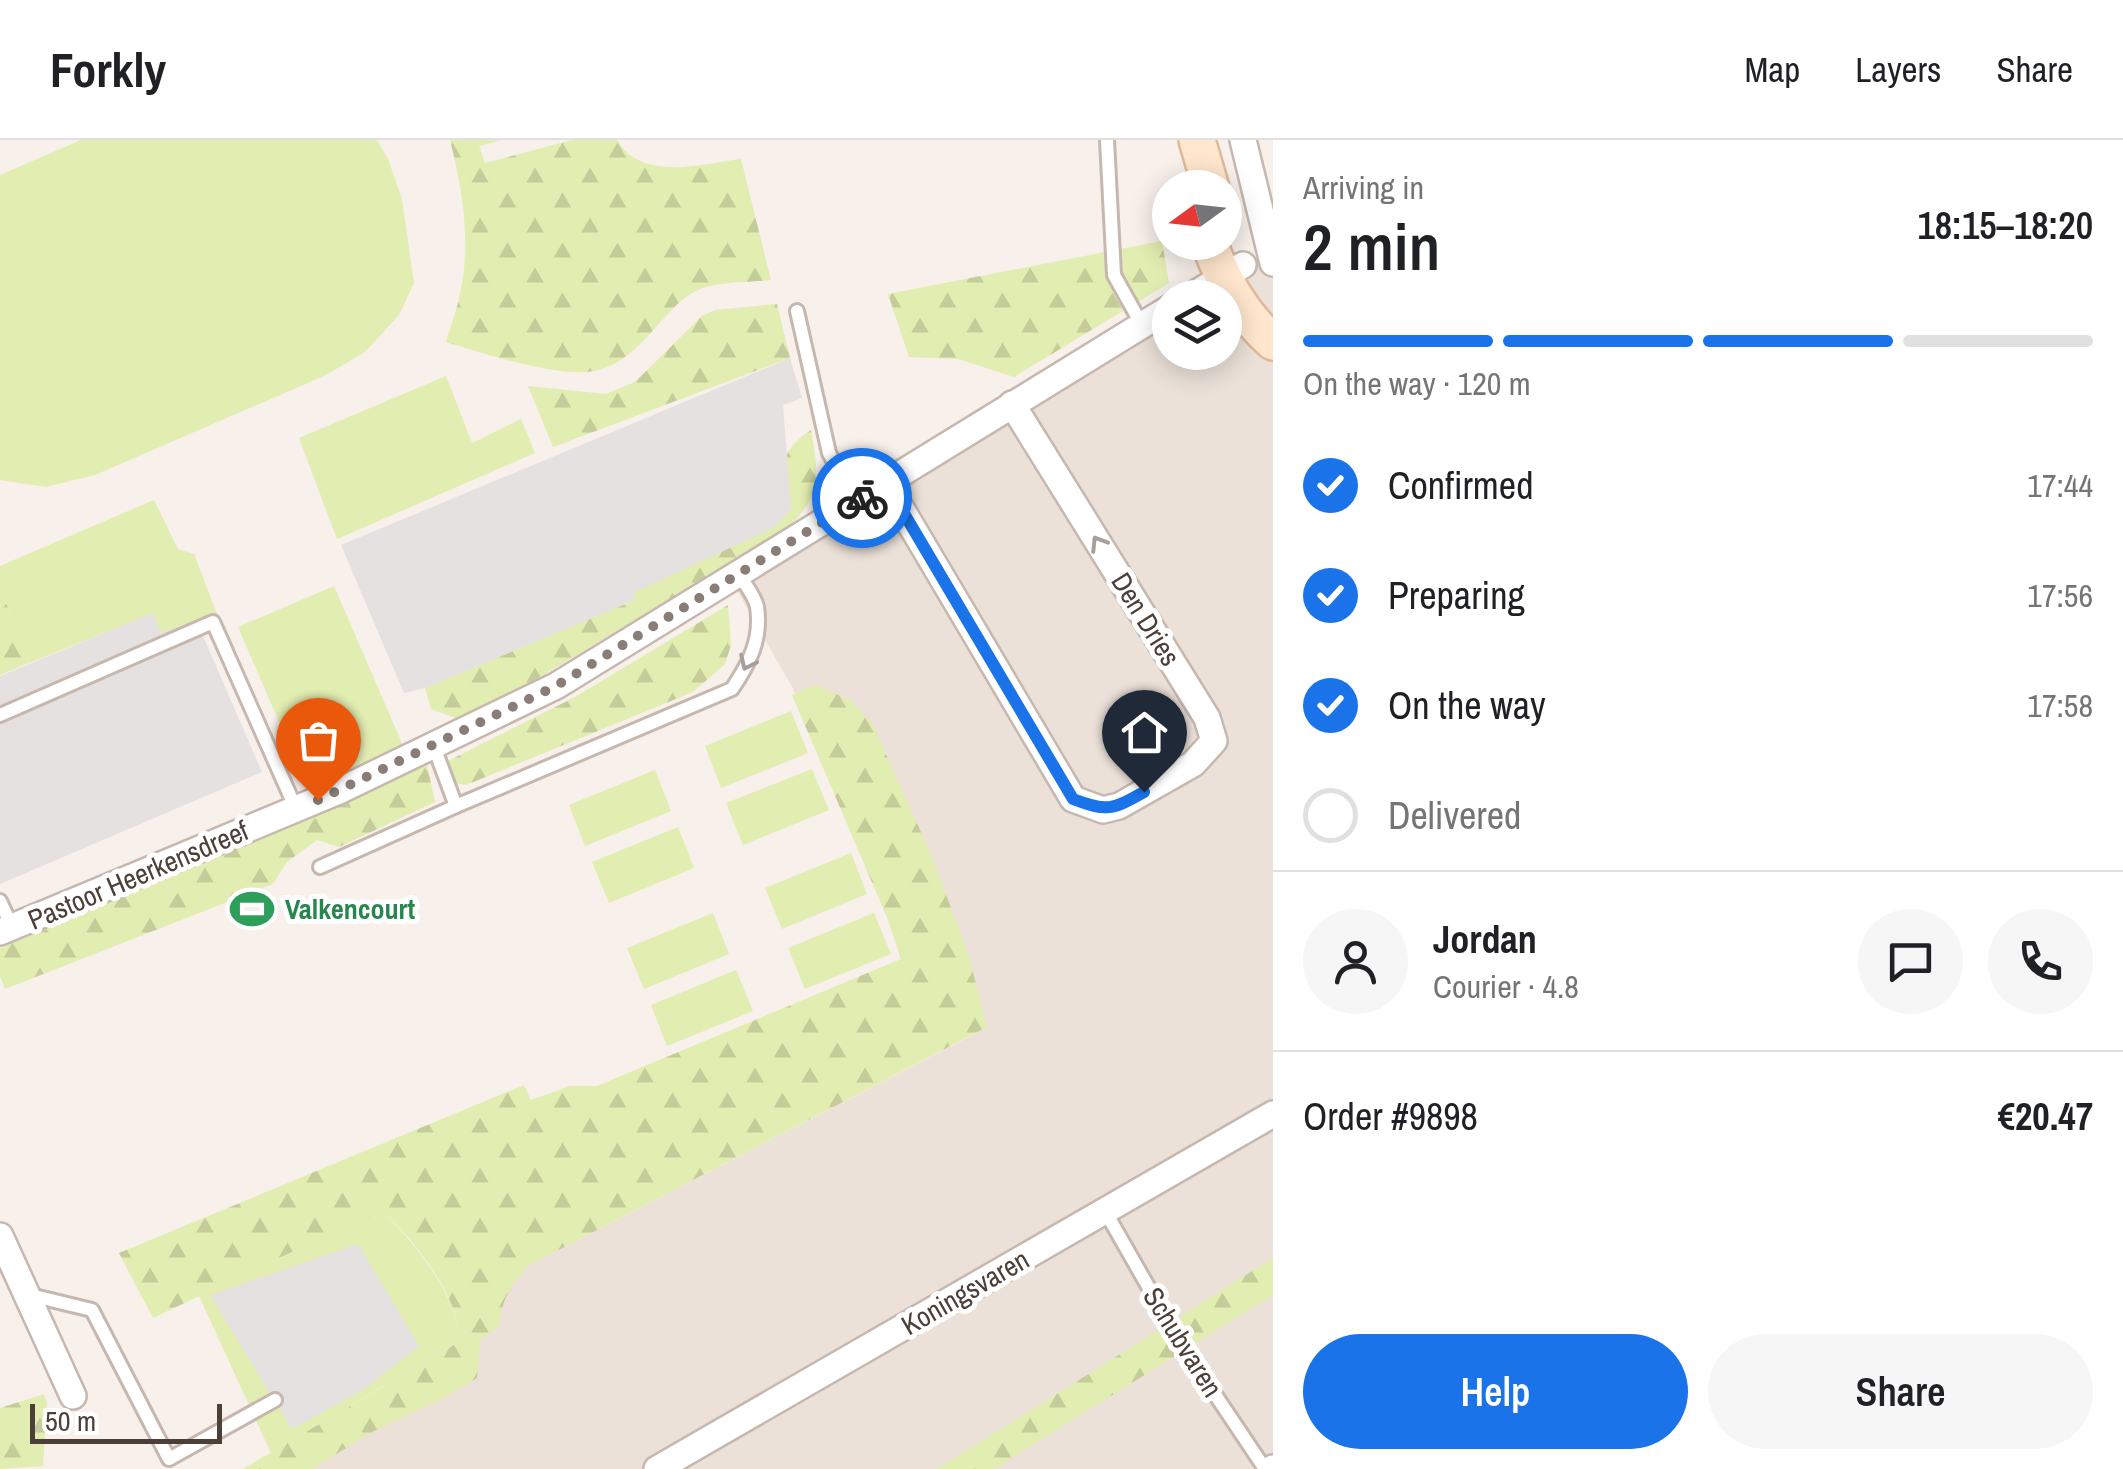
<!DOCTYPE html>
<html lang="en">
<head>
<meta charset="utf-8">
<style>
	body { margin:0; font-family:"Archivo Narrow",sans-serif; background:#f6f6f6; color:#202124; height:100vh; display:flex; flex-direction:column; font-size:38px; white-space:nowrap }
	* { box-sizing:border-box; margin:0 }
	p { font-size:32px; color:#757577 }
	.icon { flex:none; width:55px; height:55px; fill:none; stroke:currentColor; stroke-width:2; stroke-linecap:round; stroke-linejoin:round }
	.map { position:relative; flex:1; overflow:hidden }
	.details { display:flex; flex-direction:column; background:#fff; width:850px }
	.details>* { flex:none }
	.needle { width:65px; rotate:255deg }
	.controls { position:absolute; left:1152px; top:30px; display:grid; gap:20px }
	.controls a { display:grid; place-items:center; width:90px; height:90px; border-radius:50%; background:#fff; box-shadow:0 5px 25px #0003; font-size:50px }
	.scale { position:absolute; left:30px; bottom:25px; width:192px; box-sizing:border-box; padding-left:10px; border:5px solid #4c3f38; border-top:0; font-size:28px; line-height:35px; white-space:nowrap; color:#4c3f38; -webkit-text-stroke:8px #fff; paint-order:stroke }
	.pin { position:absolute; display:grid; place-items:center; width:85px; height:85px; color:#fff; margin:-102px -42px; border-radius:50% 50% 50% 0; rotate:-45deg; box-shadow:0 0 10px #0007 }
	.pin .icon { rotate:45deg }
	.courier { position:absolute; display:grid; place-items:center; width:100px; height:100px; margin:-50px; border:8px solid #1a73e8; border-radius:50%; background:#fff; color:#222; box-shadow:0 2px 12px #0007 }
	.head em { font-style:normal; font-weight:600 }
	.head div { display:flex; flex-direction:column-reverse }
	.head { display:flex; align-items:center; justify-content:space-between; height:170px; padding:0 30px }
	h1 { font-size:65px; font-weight:600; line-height:75px }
	.bar { display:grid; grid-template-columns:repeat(4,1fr); gap:15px 10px; align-content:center; height:120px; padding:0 30px }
	.bar i { height:12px; border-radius:8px; background:#e0e0e0 }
	.bar .active { background:#1a73e8 }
	.bar p { grid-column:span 4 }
	.line { display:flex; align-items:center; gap:25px; padding:0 30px; border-top:2px solid #e0e0e0 }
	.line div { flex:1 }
	.round { display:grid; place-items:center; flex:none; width:105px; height:105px; border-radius:52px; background:#f6f6f6 }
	ol { padding:0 30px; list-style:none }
	li { display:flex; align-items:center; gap:30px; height:110px }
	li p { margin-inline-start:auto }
	li .icon { padding:10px; border-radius:50%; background:#1a73e8; color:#fff; stroke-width:4 }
	li:last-child { color:#757577 }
	li i { width:55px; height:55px; border:5px solid #e0e0e0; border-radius:50% }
	.cta { display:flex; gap:20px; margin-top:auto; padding:20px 30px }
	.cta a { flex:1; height:115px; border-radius:60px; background:#1a73e8; color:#fff; font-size:40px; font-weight:600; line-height:115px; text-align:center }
	.cta a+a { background:#f6f6f6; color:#202124 }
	header { display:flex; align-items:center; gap:60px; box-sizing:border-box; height:140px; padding:0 50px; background:#fff; border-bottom:2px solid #e0e0e0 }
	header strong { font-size:48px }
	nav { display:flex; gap:55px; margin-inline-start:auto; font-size:35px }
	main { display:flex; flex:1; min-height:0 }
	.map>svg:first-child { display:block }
	.residential { fill:#ebe1d9 }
	.grass { fill:#e2edb1 }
	.forest { fill:url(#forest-firs) }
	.parking { fill:#e5e1e0 }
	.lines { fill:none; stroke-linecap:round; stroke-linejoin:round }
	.lane-casing { stroke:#c6b8af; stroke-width:18 }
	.street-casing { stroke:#c6b8af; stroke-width:30 }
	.secondary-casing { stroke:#ddba9a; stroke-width:40 }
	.lane { stroke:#fff; stroke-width:12 }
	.street { stroke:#fff; stroke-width:25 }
	.secondary { stroke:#ffe6cd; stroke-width:35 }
	.oneway { stroke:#a69f9c }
	.done { stroke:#887d77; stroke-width:10; stroke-dasharray:0 18 }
	.route { stroke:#1a73e8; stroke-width:12 }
	.labels { text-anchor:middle; stroke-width:10; stroke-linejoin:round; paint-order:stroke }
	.street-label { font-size:28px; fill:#4c3f38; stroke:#fff }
	.leisure-label { font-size:28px; font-weight:bold; fill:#27864d; stroke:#fff; text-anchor:start }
</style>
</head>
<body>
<header>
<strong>Forkly</strong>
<nav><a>Map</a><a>Layers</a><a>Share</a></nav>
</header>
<main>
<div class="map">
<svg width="1273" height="1329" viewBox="0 0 1273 1329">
	<defs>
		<pattern id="forest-firs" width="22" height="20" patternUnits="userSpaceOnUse" patternTransform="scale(2.5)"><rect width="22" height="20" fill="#e2edb1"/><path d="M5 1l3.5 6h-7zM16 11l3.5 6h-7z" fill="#c4cc99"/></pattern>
	</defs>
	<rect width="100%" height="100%" fill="#f7f0eb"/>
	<polygon class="residential" points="1273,110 1273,1329 286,1329 528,1126 986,888 734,445 1170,174 1170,212 1225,212 1225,158 1197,157"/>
	<g class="grass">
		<polygon points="81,0 377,0 388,19 402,59 414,143 399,175 365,212 326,235 95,335 46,347 0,340 0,35"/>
		<polygon points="446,236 472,303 521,279 535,313 337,399 299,298"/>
		<polygon points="154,360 178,409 194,414 217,474 161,493 152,474 29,523 0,447 0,426"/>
		<polygon points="334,446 404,608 308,649 238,487"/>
		<polygon points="791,571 808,613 721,648 705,606"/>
		<polygon points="812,629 829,670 743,705 726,663"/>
		<polygon points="655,630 671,671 585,706 569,665"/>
		<polygon points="678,687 694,728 609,763 592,722"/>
		<polygon points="851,713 867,754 782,789 765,748"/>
		<polygon points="713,773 729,814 644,849 627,808"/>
		<polygon points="874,773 891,814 805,849 788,808"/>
		<polygon points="736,830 753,871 667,906 651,865"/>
		<path d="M385 1073C419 1110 453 1149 461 1200L271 1313 199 1156 338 1090Z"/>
	</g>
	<g class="forest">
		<path d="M450 0H501L479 6 485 23 572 0H617C642 42 700 24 741 19L771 140C745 143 709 140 687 156 656 180 639 219 598 230 561 240 483 213 446 202 451 185 458 167 461 149 471 101 462 47 450 0Z"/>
		<polygon points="1162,101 1169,143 1014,237 958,219 909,217 888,154"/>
		<polygon points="777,164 790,218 553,307 528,246 606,254 635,242 702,176 715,170"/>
		<path d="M811 290C819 335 822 354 788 388L532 542 461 580 431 569 425 548 634 460 632 453 791 370C786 328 773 316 811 290Z"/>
		<polygon points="0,447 29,523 0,535"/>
		<polygon points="728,465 731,505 725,524 693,552 466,645 456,643 448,621 575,557"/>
		<path d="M815 545 850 560 872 583 933 719 969 817 987 887 528 1126C510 1146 501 1161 499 1187L481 1199 477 1238 440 1260 374 1291 312 1329H243L461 1201C455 1150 419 1107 385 1073L338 1090 153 1178 119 1113 524 945 531 960 570 946H597L901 819 888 780 792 555Z"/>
		<polygon points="427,625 435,662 339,707 317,700 287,722 273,744 5,849 0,836 0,808"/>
		<polygon points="1273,1118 1273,1155 994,1329 937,1329"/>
		<polygon points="44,1254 47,1263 43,1326 0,1329 0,1268"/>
	</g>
	<g class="parking">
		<polygon points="790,218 802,258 783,265 791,370 773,388 633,453 635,460 425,548 404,553 341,405"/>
		<polygon points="153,473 161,493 196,480 262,632 0,744 0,536"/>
		<polygon points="358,1104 419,1206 363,1250 292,1289 210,1155"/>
	</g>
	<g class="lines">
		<g class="lane-casing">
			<g id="lane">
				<polyline points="1107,0 1114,135 1142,185"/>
				<polyline points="797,171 829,313 856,362"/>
				<polyline points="0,575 213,482 296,669"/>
				<path d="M434 607 456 666 732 549C749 524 762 499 757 467 755 456 744 443 738 433"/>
				<polyline points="320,727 456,666"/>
				<polyline points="0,761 12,787"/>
				<polyline points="1105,1071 1178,1199 1265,1329"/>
				<polyline points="30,1155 92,1170 169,1319 275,1260"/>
			</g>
		</g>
		<g class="street-casing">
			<g id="street">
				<polyline points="1243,0 1273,123"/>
				<polyline points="1188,158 1243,125"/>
				<polyline points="886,343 1073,659 1103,670 1119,666 1193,624 1214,601 1207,578 1012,264"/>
				<polyline points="0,792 339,651 556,546 1170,168"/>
				<polyline points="0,1096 73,1256"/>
				<polyline points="657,1329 1273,974"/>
				<polyline points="1271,1329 1273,1328"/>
			</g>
		</g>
		<g class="secondary-casing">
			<g id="secondary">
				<polyline points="1197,0 1211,48"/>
				<path d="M1209 102C1223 142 1242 175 1273 202"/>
			</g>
		</g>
		<use href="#lane" class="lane"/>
		<use href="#street" class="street"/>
		<use href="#secondary" class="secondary"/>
	</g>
	<defs><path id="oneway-chevron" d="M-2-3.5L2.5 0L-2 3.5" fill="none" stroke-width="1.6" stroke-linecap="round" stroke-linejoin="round" transform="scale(2.5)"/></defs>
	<g class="oneway">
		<use href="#oneway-chevron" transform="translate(1098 403) rotate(-122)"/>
		<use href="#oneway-chevron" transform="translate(747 523) rotate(115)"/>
	</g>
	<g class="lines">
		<polyline class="done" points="318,660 556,546 862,358"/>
		<path class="route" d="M862 358 886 343 1073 659C1107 672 1112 670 1144 652"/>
	</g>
	<defs>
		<g id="stadium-bare" transform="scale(3.45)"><path d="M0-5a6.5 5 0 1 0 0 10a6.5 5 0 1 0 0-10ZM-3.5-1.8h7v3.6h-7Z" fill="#2e9e5b" stroke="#fff" stroke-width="2.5" paint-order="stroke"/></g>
	</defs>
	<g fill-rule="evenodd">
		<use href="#stadium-bare" x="252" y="769"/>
	</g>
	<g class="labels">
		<g class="street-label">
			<text transform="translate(1146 479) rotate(58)" y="10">Den Dries</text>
			<text transform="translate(138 735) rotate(-23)" y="10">Pastoor Heerkensdreef</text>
			<text transform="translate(965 1152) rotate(-30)" y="10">Koningsvaren</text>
			<text transform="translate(1183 1202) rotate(58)" y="10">Schubvaren</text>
		</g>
		<g class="leisure-label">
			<text x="285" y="779">Valkencourt</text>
		</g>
	</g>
</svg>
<div class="controls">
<a><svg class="needle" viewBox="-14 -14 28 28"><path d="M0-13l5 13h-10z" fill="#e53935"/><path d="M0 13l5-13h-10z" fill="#757577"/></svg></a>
<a><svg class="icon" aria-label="layers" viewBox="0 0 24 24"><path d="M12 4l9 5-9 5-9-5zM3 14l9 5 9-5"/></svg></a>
</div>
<div class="scale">50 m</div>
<div class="pin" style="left:318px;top:660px;background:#ea580c"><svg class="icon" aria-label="bag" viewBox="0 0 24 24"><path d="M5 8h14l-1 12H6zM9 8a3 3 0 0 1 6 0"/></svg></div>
<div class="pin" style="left:1144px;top:652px;background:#1f2937"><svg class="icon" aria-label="home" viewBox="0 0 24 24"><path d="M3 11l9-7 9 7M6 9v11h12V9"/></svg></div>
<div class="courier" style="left:862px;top:358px"><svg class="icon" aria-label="bike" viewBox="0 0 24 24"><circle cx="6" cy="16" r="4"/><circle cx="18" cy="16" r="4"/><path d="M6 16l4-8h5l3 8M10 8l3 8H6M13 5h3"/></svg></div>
</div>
<section class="details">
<div class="head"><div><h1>2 min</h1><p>Arriving in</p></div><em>18:15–18:20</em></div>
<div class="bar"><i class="active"></i><i class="active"></i><i class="active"></i><i></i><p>On the way · 120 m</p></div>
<ol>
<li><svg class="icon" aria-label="check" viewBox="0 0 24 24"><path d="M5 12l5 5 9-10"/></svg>Confirmed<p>17:44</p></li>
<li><svg class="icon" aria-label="check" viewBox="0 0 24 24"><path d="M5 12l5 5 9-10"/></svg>Preparing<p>17:56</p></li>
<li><svg class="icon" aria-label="check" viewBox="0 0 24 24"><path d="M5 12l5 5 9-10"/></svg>On the way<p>17:58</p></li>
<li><i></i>Delivered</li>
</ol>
<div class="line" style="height:180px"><a class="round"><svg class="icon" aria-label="person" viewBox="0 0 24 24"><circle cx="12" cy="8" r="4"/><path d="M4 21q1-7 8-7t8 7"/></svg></a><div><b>Jordan</b><p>Courier · 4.8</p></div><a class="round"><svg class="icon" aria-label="chat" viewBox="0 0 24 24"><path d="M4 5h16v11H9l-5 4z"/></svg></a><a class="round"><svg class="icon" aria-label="phone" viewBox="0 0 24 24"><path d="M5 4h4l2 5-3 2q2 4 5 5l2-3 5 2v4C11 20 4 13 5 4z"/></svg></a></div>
<div class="line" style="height:130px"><div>Order #9898</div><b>€20.47</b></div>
<div class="cta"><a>Help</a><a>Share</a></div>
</section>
</main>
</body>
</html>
